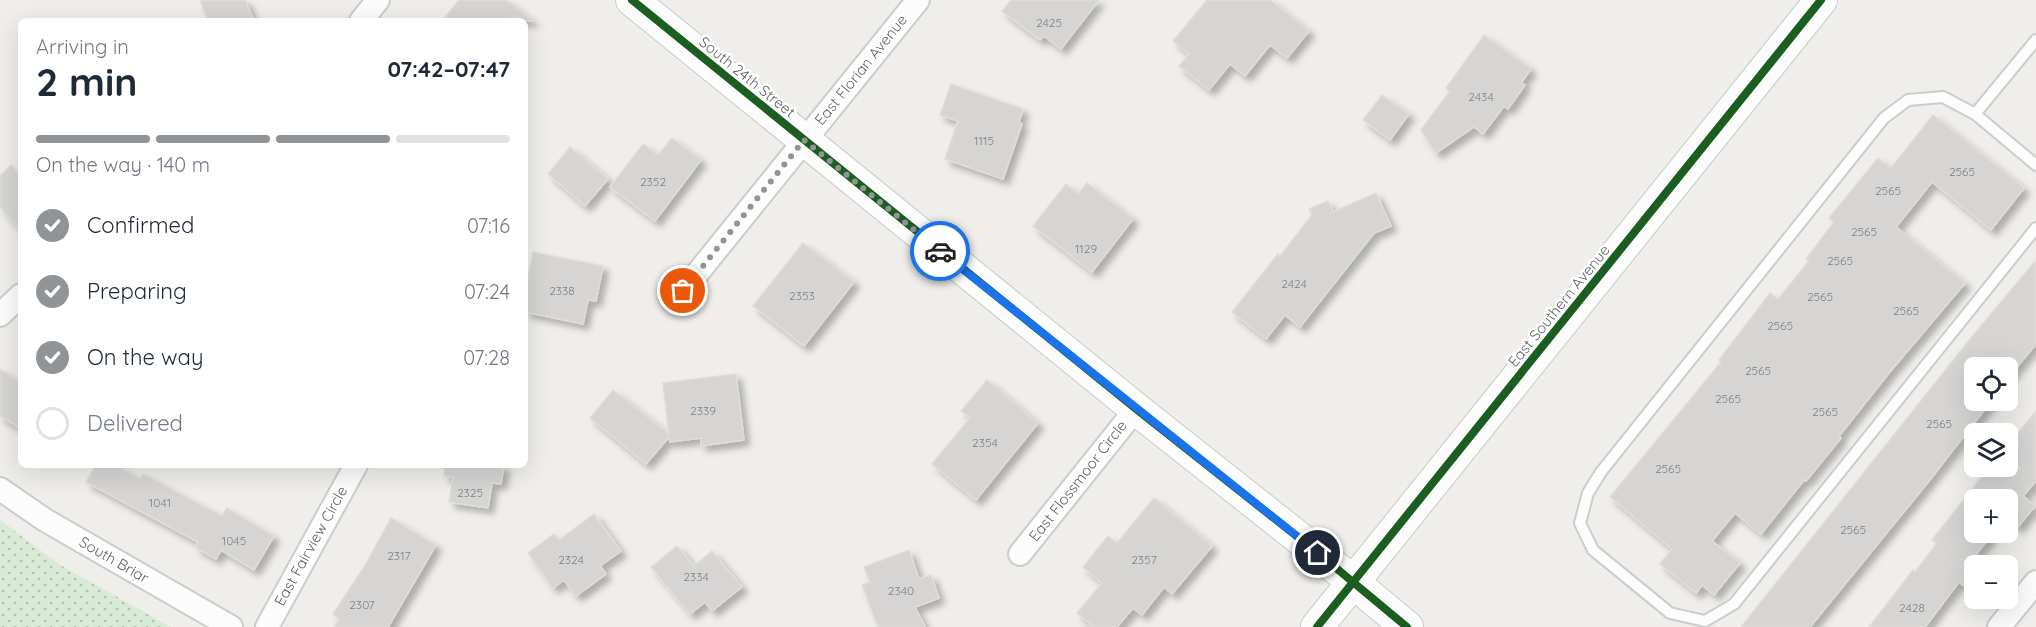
<!DOCTYPE html>
<html lang="en">
<head>
<meta charset="utf-8">
<style>
	body { margin:0; font-family:Quicksand,sans-serif; background:#f2f2f3; color:#1f2937; height:100vh; display:flex; flex-direction:column; font-size:22px; white-space:nowrap }
	* { box-sizing:border-box; margin:0 }
	p { font-size:20px; color:#747a83 }
	.icon { flex:none; width:33px; height:33px; fill:none; stroke:currentColor; stroke-width:2; stroke-linecap:round; stroke-linejoin:round }
	.map { position:relative; flex:1; overflow:hidden }
	.details { position:absolute; left:18px; top:18px; width:510px; height:450px; display:flex; flex-direction:column; background:#fff; border-radius:9px; box-shadow:0 6px 24px #0002 }
	.details>* { flex:none }
	.fabs { position:absolute; left:1964px; top:357px; display:grid; gap:12px }
	.fabs a { display:grid; place-items:center; width:54px; height:54px; border-radius:9px; background:#fff; box-shadow:0 6px 24px #0002; font-size:30px }
	.pin { position:absolute; display:grid; place-items:center; width:51px; height:51px; color:#fff; margin:-26px; border:3px solid #fff; border-radius:50%; box-shadow:0 2px 6px #0007 }
	.courier { position:absolute; display:grid; place-items:center; width:60px; height:60px; margin:-30px; border:4px solid #1a73e8; border-radius:50%; background:#fff; color:#222; box-shadow:0 2px 8px #0007 }
	.headline em { font-style:normal; font-weight:700 }
	.headline div { display:flex; flex-direction:column-reverse }
	.headline { display:flex; align-items:center; justify-content:space-between; height:102px; padding:0 18px }
	h1 { font-size:39px; font-weight:700; line-height:45px }
	.bar { display:grid; grid-template-columns:repeat(4,1fr); gap:9px 6px; align-content:center; height:72px; padding:0 18px }
	.bar i { height:8px; border-radius:4px; background:#e0e1e3 }
	.bar .on { background:#919496 }
	.bar p { grid-column:span 4 }
	ol { padding:0 18px; list-style:none }
	li { display:flex; align-items:center; gap:18px; height:66px }
	li p { margin-inline-start:auto }
	li .icon { padding:6px; border-radius:50%; background:#919496; color:#fff; stroke-width:4 }
	li:last-child { color:#747a83 }
	li i { width:33px; height:33px; border:3px solid #e0e1e3; border-radius:50% }
	.map>svg:first-child { display:block }
	.grass { fill:url(#grass-dots) }
	.building { fill:#d6d5d3; stroke:#deddd9; stroke-width:1.5; filter:url(#shadow) }
	.lines { fill:none; stroke-linecap:round; stroke-linejoin:round }
	.lane-casing { stroke:#cbcccc; stroke-width:14 }
	.street-casing { stroke:#cbcccc; stroke-width:26 }
	.secondary-casing { stroke:#cacacb; stroke-width:34 }
	.lane { stroke:#fdfcfc; stroke-width:10 }
	.street { stroke:#fdfcfc; stroke-width:22 }
	.secondary { stroke:#fdfcfc; stroke-width:32 }
	.cycleway-casing { stroke:#fff; stroke-width:11 }
	.cycleway { stroke:#1b5e20; stroke-width:8 }
	.done { stroke:#919496; stroke-width:6; stroke-dasharray:0 10.8 }
	.route { stroke:#1a73e8; stroke-width:8 }
	.labels { text-anchor:middle; stroke-width:5; stroke-linejoin:round; paint-order:stroke }
	.number-label { font-size:12px; fill:#7e8184 }
	.street-label { font-size:15px; fill:#5f6368; stroke:#fff }
</style>
</head>
<body>
<div class="map">
<svg width="2036" height="627" viewBox="0 0 2036 627">
	<defs>
		<pattern id="grass-dots" width="8" height="8" patternUnits="userSpaceOnUse" patternTransform="scale(1.5)"><rect width="8" height="8" fill="#d8ebd6"/><path d="M2 2h.1M6 6h.1" fill="none" stroke="#b2c2b1" stroke-width="1.8" stroke-linecap="round"/></pattern>
		<filter id="shadow"><feDropShadow dx="5.5" dy="5.5" stdDeviation="3" flood-color="#0004"/></filter>
	</defs>
	<rect width="100%" height="100%" fill="#efeeea"/>
	<polygon class="grass" points="0,520 60,565 171,627 0,627"/>
	<g class="building">
		<polygon points="200,0 245,0 254,21 208,21"/>
		<polygon points="459,0 506,0 533,21 442,21"/>
		<polygon points="1011,0 1099,0 1061,49 1044,36 1040,40 1002,11"/>
		<polygon points="1207,0 1270,0 1309,31 1287,58 1270,45 1245,76 1230,64 1209,90 1179,66 1189,54 1173,41"/>
		<polygon points="1484,35 1531,69 1521,83 1525,85 1508,109 1504,106 1483,134 1474,127 1436,153 1421,130 1450,91 1446,88"/>
		<polygon points="951,84 1023,109 1019,122 1022,124 1003,179 945,159 958,121 940,115"/>
		<polygon points="1382,95 1409,114 1390,140 1363,120"/>
		<polygon points="1933,115 2024,188 1991,230 1932,182 1896,227 1965,283 1889,373 1839,436 1841,438 1806,481 1804,480 1761,534 1735,513 1712,541 1740,563 1714,595 1702,585 1696,593 1660,564 1672,549 1610,497 1721,362 1719,360 1770,293 1778,299 1809,261 1806,259 1834,222 1829,218 1878,158 1891,168"/>
		<polygon points="672,138 701,160 655,221 610,187 643,144 658,155"/>
		<polygon points="570,147 608,179 585,206 548,174"/>
		<polygon points="11,165 21,176 21,231 0,207 0,176"/>
		<polygon points="1087,183 1133,219 1092,272 1033,226 1066,184 1078,194"/>
		<polygon points="1376,193 1391,226 1374,233 1300,327 1285,315 1266,339 1232,312 1278,254 1280,256 1312,215 1309,209 1328,201 1333,212"/>
		<polygon points="803,243 854,282 804,346 753,306"/>
		<polygon points="533,252 603,266 596,301 588,300 583,324 525,312 525,282 527,283"/>
		<polygon points="2036,260 2036,344 2007,379 2007,368 1974,368 1974,400 1992,400 1929,481 1810,627 1741,627 1970,339"/>
		<polygon points="0,369 21,383 21,429 0,416"/>
		<polygon points="736,374 744,440 701,446 701,438 670,442 669,437 646,464 590,418 613,390 669,434 663,383"/>
		<polygon points="987,380 1038,423 976,500 932,464 970,418 961,411"/>
		<polygon points="2036,411 2036,481 2023,496 2035,506 2017,528 2007,519 2007,500 1974,500 1974,532 1994,532 1971,561 1974,563 1974,594 1959,582 1925,627 1869,627 1913,570 1915,572 1937,543 1932,540 1990,466 2007,466 2007,446"/>
		<polygon points="96,465 115,465 140,479 143,474 222,516 227,508 274,536 254,570 221,550 216,559 195,547 198,542 86,482"/>
		<polygon points="445,465 504,465 501,484 492,483 488,508 449,502 453,477 444,476"/>
		<polygon points="1154,498 1212,546 1172,594 1164,587 1142,615 1133,608 1117,627 1094,627 1077,613 1102,583 1083,567 1108,536 1117,543"/>
		<polygon points="594,514 621,551 600,566 606,574 576,596 564,580 553,588 528,553 554,534 559,540"/>
		<polygon points="391,518 436,545 388,627 334,627 340,619 333,614 364,567"/>
		<polygon points="677,546 694,566 712,551 742,587 712,611 705,602 690,614 651,567"/>
		<polygon points="909,550 919,579 931,575 939,598 915,607 925,627 878,627 862,585 870,582 864,567"/>
	</g>
	<g class="lines">
		<g class="lane-casing">
			<g id="lane">
				<polyline points="1975,114 2036,40"/>
				<polyline points="2036,165 1975,114 1943,97 1908,100 1884,118 1601,472 1588,493 1580,523 1593,550 1670,613 1705,621 1734,604 2036,228"/>
			</g>
		</g>
		<g class="street-casing">
			<g id="street">
				<polyline points="361,21 378,0"/>
				<polyline points="683,291 918,0"/>
				<polyline points="0,315 21,295"/>
				<polyline points="0,489 45,520 231,627"/>
				<polyline points="1020,554 1136,409"/>
				<polyline points="267,627 356,465"/>
				<polyline points="1999,627 2036,582"/>
			</g>
		</g>
		<g class="secondary-casing">
			<g id="secondary">
				<polyline points="632,0 1136,409 1318,553 1407,627"/>
				<polyline points="1317,627 1821,0"/>
			</g>
		</g>
		<use href="#lane" class="lane"/>
		<use href="#street" class="street"/>
		<use href="#secondary" class="secondary"/>
		<g class="cycleway-casing">
			<g id="cycleway">
				<polyline points="632,0 1136,409 1318,553 1407,627"/>
				<polyline points="1317,627 1821,0"/>
			</g>
		</g>
		<use href="#cycleway" class="cycleway"/>
	</g>
	<g class="lines">
		<polyline class="done" points="683,291 804,140 940,251"/>
		<polyline class="route" points="940,251 1318,553"/>
	</g>
	<g class="labels">
		<g class="number-label">
			<text x="1049" y="27">2425</text>
			<text x="1481" y="101">2434</text>
			<text x="984" y="145">1115</text>
			<text x="1962" y="176">2565</text>
			<text x="653" y="186">2352</text>
			<text x="1888" y="195">2565</text>
			<text x="1864" y="236">2565</text>
			<text x="1086" y="253">1129</text>
			<text x="1840" y="265">2565</text>
			<text x="1294" y="288">2424</text>
			<text x="562" y="295">2338</text>
			<text x="802" y="300">2353</text>
			<text x="1820" y="301">2565</text>
			<text x="1906" y="315">2565</text>
			<text x="1780" y="330">2565</text>
			<text x="1758" y="375">2565</text>
			<text x="1728" y="403">2565</text>
			<text x="703" y="415">2339</text>
			<text x="1825" y="416">2565</text>
			<text x="1939" y="428">2565</text>
			<text x="985" y="447">2354</text>
			<text x="1668" y="473">2565</text>
			<text x="470" y="497">2325</text>
			<text x="160" y="507">1041</text>
			<text x="1853" y="534">2565</text>
			<text x="234" y="545">1045</text>
			<text x="399" y="560">2317</text>
			<text x="571" y="564">2324</text>
			<text x="1144" y="564">2357</text>
			<text x="696" y="581">2334</text>
			<text x="901" y="595">2340</text>
			<text x="362" y="609">2307</text>
			<text x="1912" y="612">2428</text>
		</g>
		<g class="street-label">
			<text transform="translate(861 70) rotate(-51)" y="5">East Florian Avenue</text>
			<text transform="translate(747 77) rotate(39)" y="5">South 24th Street</text>
			<text transform="translate(1559 306) rotate(-51)" y="5">East Southern Avenue</text>
			<text transform="translate(1078 481) rotate(-52)" y="5">East Flossmoor Circle</text>
			<text transform="translate(311 546) rotate(-61)" y="5">East Fairview Circle</text>
			<text transform="translate(114 560) rotate(30)" y="5">South Briar</text>
		</g>
	</g>
</svg>
<div class="fabs">
<a><svg class="icon" aria-label="locate" viewBox="0 0 24 24"><circle cx="12" cy="12" r="6"/><path d="M12 2v4M12 18v4M2 12h4M18 12h4"/></svg></a>
<a><svg class="icon" aria-label="layers" viewBox="0 0 24 24"><path d="M12 4l9 5-9 5-9-5zM3 14l9 5 9-5"/></svg></a>
<a>+</a>
<a>−</a>
</div>
<div class="pin" style="left:683px;top:291px;background:#ea580c"><svg class="icon" aria-label="bag" viewBox="0 0 24 24"><path d="M5 8h14l-1 12H6zM9 8a3 3 0 0 1 6 0"/></svg></div>
<div class="pin" style="left:1318px;top:553px;background:#1f2937"><svg class="icon" aria-label="home" viewBox="0 0 24 24"><path d="M3 11l9-7 9 7M6 9v11h12V9"/></svg></div>
<div class="courier" style="left:940px;top:251px"><svg class="icon" aria-label="car" viewBox="0 0 24 24"><path d="M5 17H2v-5l4-1 3-4h7l3 4 3 1v5h-3M9 17h6M6 11h13"/><circle cx="7" cy="17" r="2"/><circle cx="17" cy="17" r="2"/></svg></div>
<section class="details">
<div class="headline"><div><h1>2 min</h1><p>Arriving in</p></div><em>07:42–07:47</em></div>
<div class="bar"><i class="on"></i><i class="on"></i><i class="on"></i><i></i><p>On the way · 140 m</p></div>
<ol>
<li><svg class="icon" aria-label="check" viewBox="0 0 24 24"><path d="M5 12l5 5 9-10"/></svg>Confirmed<p>07:16</p></li>
<li><svg class="icon" aria-label="check" viewBox="0 0 24 24"><path d="M5 12l5 5 9-10"/></svg>Preparing<p>07:24</p></li>
<li><svg class="icon" aria-label="check" viewBox="0 0 24 24"><path d="M5 12l5 5 9-10"/></svg>On the way<p>07:28</p></li>
<li><i></i>Delivered</li>
</ol>
</section>
</div>
</body>
</html>
